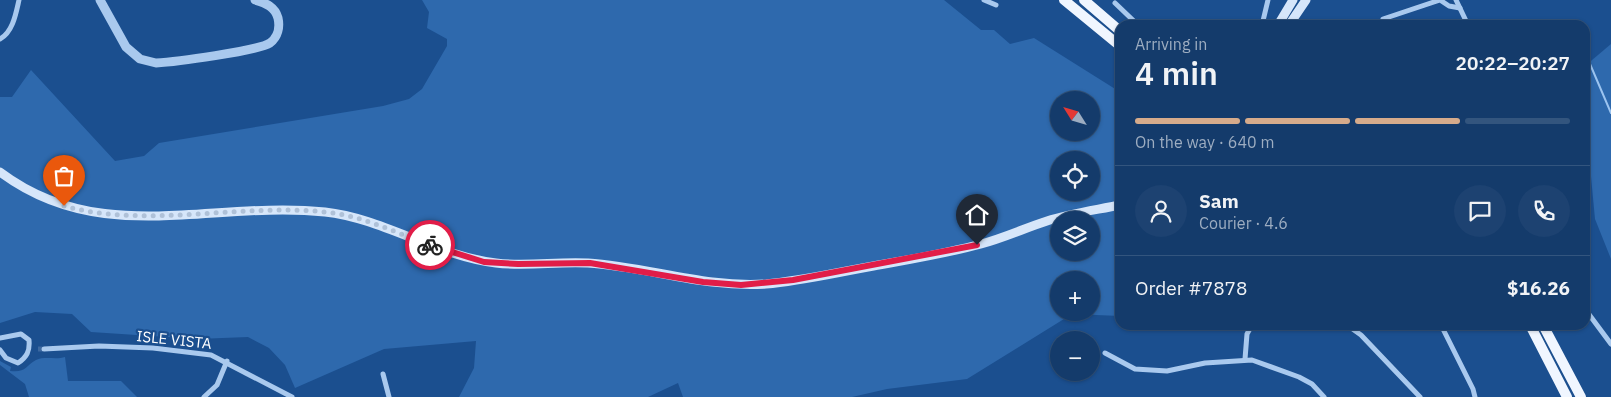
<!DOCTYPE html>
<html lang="en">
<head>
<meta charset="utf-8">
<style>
	body { margin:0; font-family:"IBM Plex Sans",sans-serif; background:#1d4271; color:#f1f3f6; height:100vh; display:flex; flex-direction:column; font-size:19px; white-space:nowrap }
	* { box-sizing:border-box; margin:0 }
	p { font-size:16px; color:#9dadc1 }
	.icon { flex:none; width:28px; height:28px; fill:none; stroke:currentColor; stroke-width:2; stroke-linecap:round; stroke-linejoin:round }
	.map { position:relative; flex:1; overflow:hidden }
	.drawer { position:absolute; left:1115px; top:20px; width:475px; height:310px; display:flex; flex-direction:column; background:#143b6b; border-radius:15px; box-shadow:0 1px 4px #0004,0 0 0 1px #33557e }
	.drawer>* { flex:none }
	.needle { width:32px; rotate:307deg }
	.fabs { position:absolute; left:1050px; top:91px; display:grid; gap:10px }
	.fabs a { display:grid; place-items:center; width:50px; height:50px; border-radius:50%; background:#143b6b; box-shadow:0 1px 4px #0004,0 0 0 1px #33557e; font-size:25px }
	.pin { position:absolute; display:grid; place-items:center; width:42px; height:42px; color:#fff; margin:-51px -21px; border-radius:50% 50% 50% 0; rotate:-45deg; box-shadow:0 0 5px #0007 }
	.pin .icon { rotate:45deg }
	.courier { position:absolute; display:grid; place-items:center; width:50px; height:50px; margin:-25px; border:4px solid #e11d48; border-radius:50%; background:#fff; color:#222; box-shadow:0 1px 6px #0007 }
	.headline em { font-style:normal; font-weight:600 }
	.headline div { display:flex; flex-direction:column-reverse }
	.headline { display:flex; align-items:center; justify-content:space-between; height:85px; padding:0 20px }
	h1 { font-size:32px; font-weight:600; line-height:38px }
	.bar { display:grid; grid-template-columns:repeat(4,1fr); gap:8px 5px; align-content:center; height:60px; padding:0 20px }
	.bar i { height:6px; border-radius:4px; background:#33557e }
	.bar .active { background:#d6ab8b }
	.bar p { grid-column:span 4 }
	.line { display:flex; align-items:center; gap:12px; padding:0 20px; border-top:1px solid #33557e }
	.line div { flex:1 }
	.round { display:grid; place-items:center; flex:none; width:52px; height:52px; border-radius:26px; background:#1d4271 }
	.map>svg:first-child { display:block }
	.green { fill:#2e69ad; fill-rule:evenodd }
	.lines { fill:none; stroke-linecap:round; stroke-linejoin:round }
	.stream { stroke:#9cc4f0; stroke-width:2 }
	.minor-tunnel { stroke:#3d69a0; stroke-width:5; stroke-dasharray:5 2.5; stroke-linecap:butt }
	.minor { stroke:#a9c9ee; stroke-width:5 }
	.tertiary { stroke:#a9c9ee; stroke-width:9 }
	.secondary { stroke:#d6e6fa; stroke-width:9 }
	.primary { stroke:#f0f6ff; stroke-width:10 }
	.done { stroke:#afc1d8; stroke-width:5; stroke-dasharray:0 9 }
	.route { stroke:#e11d48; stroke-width:6 }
	.labels { text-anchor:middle; stroke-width:4.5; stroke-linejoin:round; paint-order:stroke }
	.street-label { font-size:15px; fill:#fff; stroke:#1b4f8f }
</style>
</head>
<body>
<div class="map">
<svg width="1611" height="397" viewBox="0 0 1611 397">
	<rect width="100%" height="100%" fill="#1b4f8f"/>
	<g class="green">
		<path d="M422 0H944L981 30H994L1010 44 1034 38 1120 92V316L1072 314 967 379 887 389 852 397H683L678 383 648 397H459L474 368 476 341 384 349 295 388 285 365 269 348 248 337 197 339 91 332 72 314 35 312 0 323V97H12L31 70 115 161 144 156 159 143 383 106 409 99 422 89 447 46V39L427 28 429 12ZM1059 100H1091V132H1059ZM1059 160H1091V192H1059ZM1059 220H1091V252H1059ZM1059 280H1091V312H1059Z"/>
		<polygon points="1611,44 1611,259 1595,219 1585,113 1585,66"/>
		<path d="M65 357 68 381H121L137 397H29L25 384 0 365V361L11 367 10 371C26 373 25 366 36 360 44 356 57 360 65 357Z"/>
	</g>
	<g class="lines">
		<polyline class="stream" points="1590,64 1611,113"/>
		<polyline class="minor-tunnel" points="38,349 44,349"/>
		<g class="minor">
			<polyline points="984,0 996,5"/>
			<polyline points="1456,0 1468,25"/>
			<polyline points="1115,3 1138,25"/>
			<polyline points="1383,19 1440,0 1449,6 1460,8"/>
			<polyline points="1262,25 1268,0"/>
			<path d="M0 39C13 32 16 13 19 0"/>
			<polyline points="1585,309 1611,344"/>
			<polyline points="1347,325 1361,335 1420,397"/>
			<polyline points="1441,325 1473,389 1475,397"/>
			<path d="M0 338 21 334 29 340C30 351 27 357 18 363L6 358 0 350"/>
			<polyline points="44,349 99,346 153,348 211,355 292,397"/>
			<polyline points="1105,353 1135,369 1167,371 1205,363 1252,360 1299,377 1312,384 1324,397"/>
			<polyline points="1245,359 1247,334 1252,325"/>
			<polyline points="383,374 389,397"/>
			<polyline points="204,397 217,385 227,361"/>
		</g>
		<path class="tertiary" d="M100 0 126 47 140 59 156 63C174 62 258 51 270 43 278 37 280 27 278 18 275 7 266 3 255 0"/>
		<g class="secondary">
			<polyline points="1278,25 1293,0"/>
			<polyline points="1289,25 1306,0"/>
			<path d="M0 172C101 248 211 200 325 212 382 218 437 256 496 263 527 267 558 261 588 263 649 267 704 288 766 284 800 281 834 273 868 267 906 260 944 254 981 244 1004 238 1025 228 1047 221 1071 213 1096 210 1120 205"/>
		</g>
		<g class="primary">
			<polyline points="1064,0 1120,46"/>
			<polyline points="1084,0 1120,31"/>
			<polyline points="1530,325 1567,397"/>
			<polyline points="1543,325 1581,397"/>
		</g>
	</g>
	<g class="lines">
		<path class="done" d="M64 206C149 229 238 203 325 212 361 215 396 233 430 245"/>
		<polyline class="route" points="430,245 484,262 518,264 590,263 703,282 741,285 793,280 977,245"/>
	</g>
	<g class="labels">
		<g class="street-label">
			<text transform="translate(174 340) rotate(6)" y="5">ISLE VISTA</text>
		</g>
	</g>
</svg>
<div class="fabs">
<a><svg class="needle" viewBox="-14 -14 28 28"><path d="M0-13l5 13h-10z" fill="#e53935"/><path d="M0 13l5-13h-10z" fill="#9dadc1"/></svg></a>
<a><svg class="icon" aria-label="locate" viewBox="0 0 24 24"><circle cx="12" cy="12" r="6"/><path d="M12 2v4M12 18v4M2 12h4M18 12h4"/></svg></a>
<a><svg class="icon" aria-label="layers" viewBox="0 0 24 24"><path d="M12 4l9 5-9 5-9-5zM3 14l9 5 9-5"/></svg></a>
<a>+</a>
<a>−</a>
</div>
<div class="pin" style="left:64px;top:206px;background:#ea580c"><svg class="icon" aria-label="bag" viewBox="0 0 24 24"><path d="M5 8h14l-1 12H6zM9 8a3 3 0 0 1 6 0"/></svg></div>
<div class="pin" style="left:977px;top:245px;background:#1f2937"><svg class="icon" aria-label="home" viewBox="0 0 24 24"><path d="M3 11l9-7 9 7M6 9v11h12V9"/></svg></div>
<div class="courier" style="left:430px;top:245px"><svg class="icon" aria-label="bike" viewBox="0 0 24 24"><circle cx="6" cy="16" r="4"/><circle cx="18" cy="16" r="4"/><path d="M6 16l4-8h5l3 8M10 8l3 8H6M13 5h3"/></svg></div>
<section class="drawer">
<div class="headline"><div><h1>4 min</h1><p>Arriving in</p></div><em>20:22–20:27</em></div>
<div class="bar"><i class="active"></i><i class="active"></i><i class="active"></i><i></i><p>On the way · 640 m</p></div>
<div class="line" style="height:90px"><a class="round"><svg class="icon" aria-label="person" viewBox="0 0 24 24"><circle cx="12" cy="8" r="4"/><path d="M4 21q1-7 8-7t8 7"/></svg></a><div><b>Sam</b><p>Courier · 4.6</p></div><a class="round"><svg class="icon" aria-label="chat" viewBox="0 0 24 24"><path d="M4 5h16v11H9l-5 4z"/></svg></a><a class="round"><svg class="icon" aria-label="phone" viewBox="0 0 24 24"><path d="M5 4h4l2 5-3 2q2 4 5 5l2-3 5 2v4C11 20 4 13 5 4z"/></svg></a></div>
<div class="line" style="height:65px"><div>Order #7878</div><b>$16.26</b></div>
</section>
</div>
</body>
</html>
